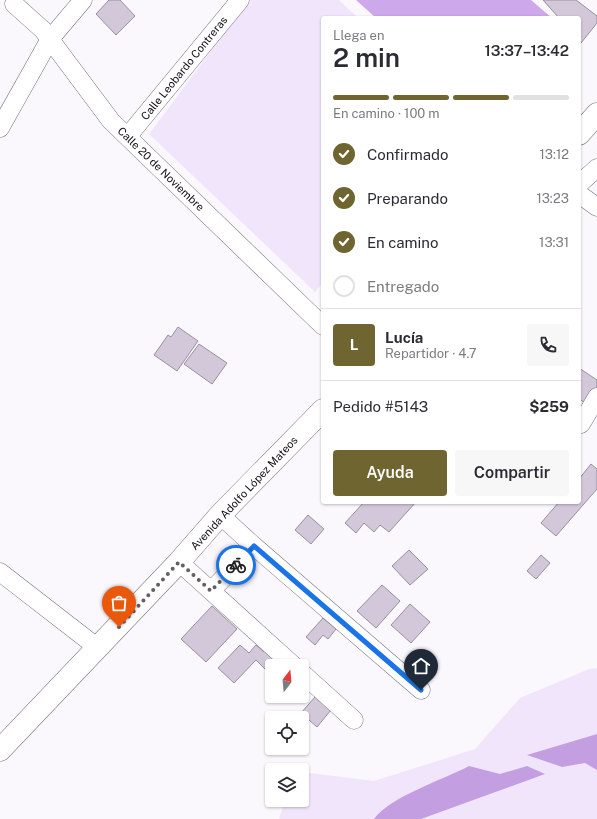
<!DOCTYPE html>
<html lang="es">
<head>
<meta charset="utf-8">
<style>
	body { margin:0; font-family:"Public Sans",sans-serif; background:#f7f7f7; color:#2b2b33; height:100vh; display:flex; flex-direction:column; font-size:15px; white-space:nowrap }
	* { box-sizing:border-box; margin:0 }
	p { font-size:13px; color:#7c7c81 }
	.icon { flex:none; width:22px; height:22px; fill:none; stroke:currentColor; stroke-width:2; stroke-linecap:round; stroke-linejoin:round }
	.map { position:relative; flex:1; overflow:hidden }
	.sheet { position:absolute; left:321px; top:16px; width:260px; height:488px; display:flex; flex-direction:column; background:#fff; border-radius:4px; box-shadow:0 1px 3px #0004 }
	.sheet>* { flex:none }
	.needle { width:26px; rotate:16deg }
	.tools { position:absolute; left:265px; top:659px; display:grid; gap:8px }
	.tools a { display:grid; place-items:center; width:44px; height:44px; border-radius:4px; background:#fff; box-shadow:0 1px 3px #0004; font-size:20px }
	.pin { position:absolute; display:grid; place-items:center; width:34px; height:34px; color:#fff; margin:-41px -17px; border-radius:50% 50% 50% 0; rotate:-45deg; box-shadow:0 0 4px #0007 }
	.pin .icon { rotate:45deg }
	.courier { position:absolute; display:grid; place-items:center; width:40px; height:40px; margin:-20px; border:3px solid #1a73e8; border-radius:50%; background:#fff; color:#222; box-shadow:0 1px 5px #0007 }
	.overview em { font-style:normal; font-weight:600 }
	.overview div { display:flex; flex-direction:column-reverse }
	.overview { display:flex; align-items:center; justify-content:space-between; height:68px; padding:0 12px }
	h1 { font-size:26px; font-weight:600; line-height:30px }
	.bar { display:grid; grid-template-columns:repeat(4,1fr); gap:6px 4px; align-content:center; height:48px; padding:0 12px }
	.bar i { height:5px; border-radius:3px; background:#e1e1e2 }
	.bar .selected { background:#6e6531 }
	.bar p { grid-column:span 4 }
	.line { display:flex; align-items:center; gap:10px; padding:0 12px; border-top:1px solid #e1e1e2 }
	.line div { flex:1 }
	.round { display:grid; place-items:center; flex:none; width:42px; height:42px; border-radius:4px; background:#f7f7f7 }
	ol { padding:0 12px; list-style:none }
	li { display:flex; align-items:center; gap:12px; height:44px }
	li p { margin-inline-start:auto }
	li .icon { padding:4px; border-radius:50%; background:#6e6531; color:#fff; stroke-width:4 }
	li:last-child { color:#7c7c81 }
	li i { width:22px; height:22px; border:2px solid #e1e1e2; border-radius:50% }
	.cta { display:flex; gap:8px; margin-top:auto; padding:8px 12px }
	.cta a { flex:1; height:46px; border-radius:4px; background:#6e6531; color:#fff; font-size:16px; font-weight:600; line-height:46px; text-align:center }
	.cta a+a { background:#f7f7f7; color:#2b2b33 }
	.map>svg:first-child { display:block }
	.green { fill:#f1e5fc }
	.forest { fill:#cda8eb }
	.water { fill:#c39fe1 }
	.building { fill:#d2c8da; stroke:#988fa1 }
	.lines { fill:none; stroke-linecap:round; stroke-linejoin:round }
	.minor-casing { stroke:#7a7182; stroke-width:19 }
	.major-casing { stroke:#7a7182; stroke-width:23 }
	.minor { stroke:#fff; stroke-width:18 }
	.major { stroke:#fff; stroke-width:22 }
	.done { stroke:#635f65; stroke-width:4; stroke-dasharray:0 7.2 }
	.route { stroke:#1a73e8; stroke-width:5 }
	.labels { text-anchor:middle; stroke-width:3; stroke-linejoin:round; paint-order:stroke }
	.street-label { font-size:11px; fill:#110d13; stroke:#fff }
</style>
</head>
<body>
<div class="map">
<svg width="597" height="819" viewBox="0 0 597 819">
	<rect width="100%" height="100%" fill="#faf8fc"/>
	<g class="green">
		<polygon points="249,0 339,0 358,18 323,18 323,283 315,292 149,134"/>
		<polygon points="597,668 597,819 279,819 285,800 302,800 302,772 374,781 475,749 520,698 589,669"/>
	</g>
	<polygon class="forest" points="356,0 531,0 552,18 376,18"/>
	<g class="water">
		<polygon points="597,734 597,770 585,763 562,767 527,755"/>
		<path d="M469 766 500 774 527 766 545 774 421 819H374C391 796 443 780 469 766Z"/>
	</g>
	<g class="building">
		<polygon points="109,0 120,0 135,16 116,35 96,14"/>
		<polygon points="543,0 576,0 597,16 597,23 581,43 579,41 579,18 559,18"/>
		<polygon points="178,327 198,341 177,371 154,355 168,335 171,337"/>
		<polygon points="199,344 227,363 212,384 184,364"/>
		<polygon points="579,368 597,380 597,388 587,404 579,399"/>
		<polygon points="591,464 597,469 597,489 556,536 541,523 559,502 579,502 579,479"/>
		<polygon points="364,502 416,502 389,532 380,525 374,532 364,523 356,533 345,523"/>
		<polygon points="308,515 324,529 311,544 295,530"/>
		<polygon points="409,550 428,569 410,585 392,566"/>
		<polygon points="541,555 550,563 536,579 527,571"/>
		<polygon points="382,585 400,601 376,628 357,611"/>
		<polygon points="410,604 430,622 411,643 391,625"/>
		<polygon points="212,606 237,629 206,662 181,639"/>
		<polygon points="323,618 336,629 328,639 323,635 315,645 306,637"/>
		<polygon points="240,645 249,653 256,645 264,652 266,650 278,662 272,666 268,672 256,660 234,683 218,668"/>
		<polygon points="315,697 331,710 317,727 301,713"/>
	</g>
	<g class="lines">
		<g class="minor-casing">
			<g id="minor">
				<polyline points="14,4 43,30 111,121 323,326"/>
				<polyline points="0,128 50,39 83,0"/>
				<polyline points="128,136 240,0"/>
				<polyline points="579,184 597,168"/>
				<polyline points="579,194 597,207"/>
				<polyline points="581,424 597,397"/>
				<polyline points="220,515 254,546 421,690"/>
				<polyline points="179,562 294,666"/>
				<polyline points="0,572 98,648"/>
				<polyline points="211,591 254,546"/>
				<polyline points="302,673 354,720"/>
			</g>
		</g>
		<g class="major-casing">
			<g id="major">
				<polyline points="579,134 597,114"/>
				<polyline points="0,750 179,562 220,515 323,410"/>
			</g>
		</g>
		<use href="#minor" class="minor"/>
		<use href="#major" class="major"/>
	</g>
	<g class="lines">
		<polyline class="done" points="119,627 179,562 211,591 236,565"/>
		<polyline class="route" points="236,565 254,546 421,690"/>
	</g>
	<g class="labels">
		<g class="street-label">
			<text transform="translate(184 68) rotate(-51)" y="4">Calle Leobardo Contreras</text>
			<text transform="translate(161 169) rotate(44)" y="4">Calle 20 de Noviembre</text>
			<text transform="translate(244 493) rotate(-47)" y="4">Avenida Adolfo López Mateos</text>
		</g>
	</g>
</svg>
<div class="tools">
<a><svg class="needle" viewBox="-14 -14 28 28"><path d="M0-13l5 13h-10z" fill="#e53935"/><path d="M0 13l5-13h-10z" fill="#7c7c81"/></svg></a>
<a><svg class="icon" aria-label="locate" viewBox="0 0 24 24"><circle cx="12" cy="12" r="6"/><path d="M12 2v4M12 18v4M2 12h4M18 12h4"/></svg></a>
<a><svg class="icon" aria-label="layers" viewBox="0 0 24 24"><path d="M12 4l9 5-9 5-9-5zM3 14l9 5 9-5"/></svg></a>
</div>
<div class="pin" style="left:119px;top:627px;background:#ea580c"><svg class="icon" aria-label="bag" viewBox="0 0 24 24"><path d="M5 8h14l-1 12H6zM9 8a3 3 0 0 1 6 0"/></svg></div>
<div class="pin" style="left:421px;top:690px;background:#1f2937"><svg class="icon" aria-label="home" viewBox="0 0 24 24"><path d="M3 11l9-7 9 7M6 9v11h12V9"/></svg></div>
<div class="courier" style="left:236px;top:565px"><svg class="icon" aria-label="bike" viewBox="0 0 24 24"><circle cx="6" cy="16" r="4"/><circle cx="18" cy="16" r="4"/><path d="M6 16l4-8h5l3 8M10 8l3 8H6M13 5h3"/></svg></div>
<section class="sheet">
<div class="overview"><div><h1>2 min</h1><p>Llega en</p></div><em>13:37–13:42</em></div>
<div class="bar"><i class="selected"></i><i class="selected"></i><i class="selected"></i><i></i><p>En camino · 100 m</p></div>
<ol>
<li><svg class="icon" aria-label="check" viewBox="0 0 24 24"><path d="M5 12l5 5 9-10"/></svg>Confirmado<p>13:12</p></li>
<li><svg class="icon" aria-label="check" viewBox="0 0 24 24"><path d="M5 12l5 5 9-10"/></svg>Preparando<p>13:23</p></li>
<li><svg class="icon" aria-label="check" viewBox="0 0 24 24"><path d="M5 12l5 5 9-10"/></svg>En camino<p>13:31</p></li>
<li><i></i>Entregado</li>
</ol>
<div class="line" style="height:72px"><b class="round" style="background:#6e6531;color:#fff">L</b><div><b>Lucía</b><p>Repartidor · 4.7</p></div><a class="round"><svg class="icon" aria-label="phone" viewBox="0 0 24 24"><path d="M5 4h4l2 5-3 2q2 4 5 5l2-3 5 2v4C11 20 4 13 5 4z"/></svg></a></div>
<div class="line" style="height:52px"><div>Pedido #5143</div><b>$259</b></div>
<div class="cta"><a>Ayuda</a><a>Compartir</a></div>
</section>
</div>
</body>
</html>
